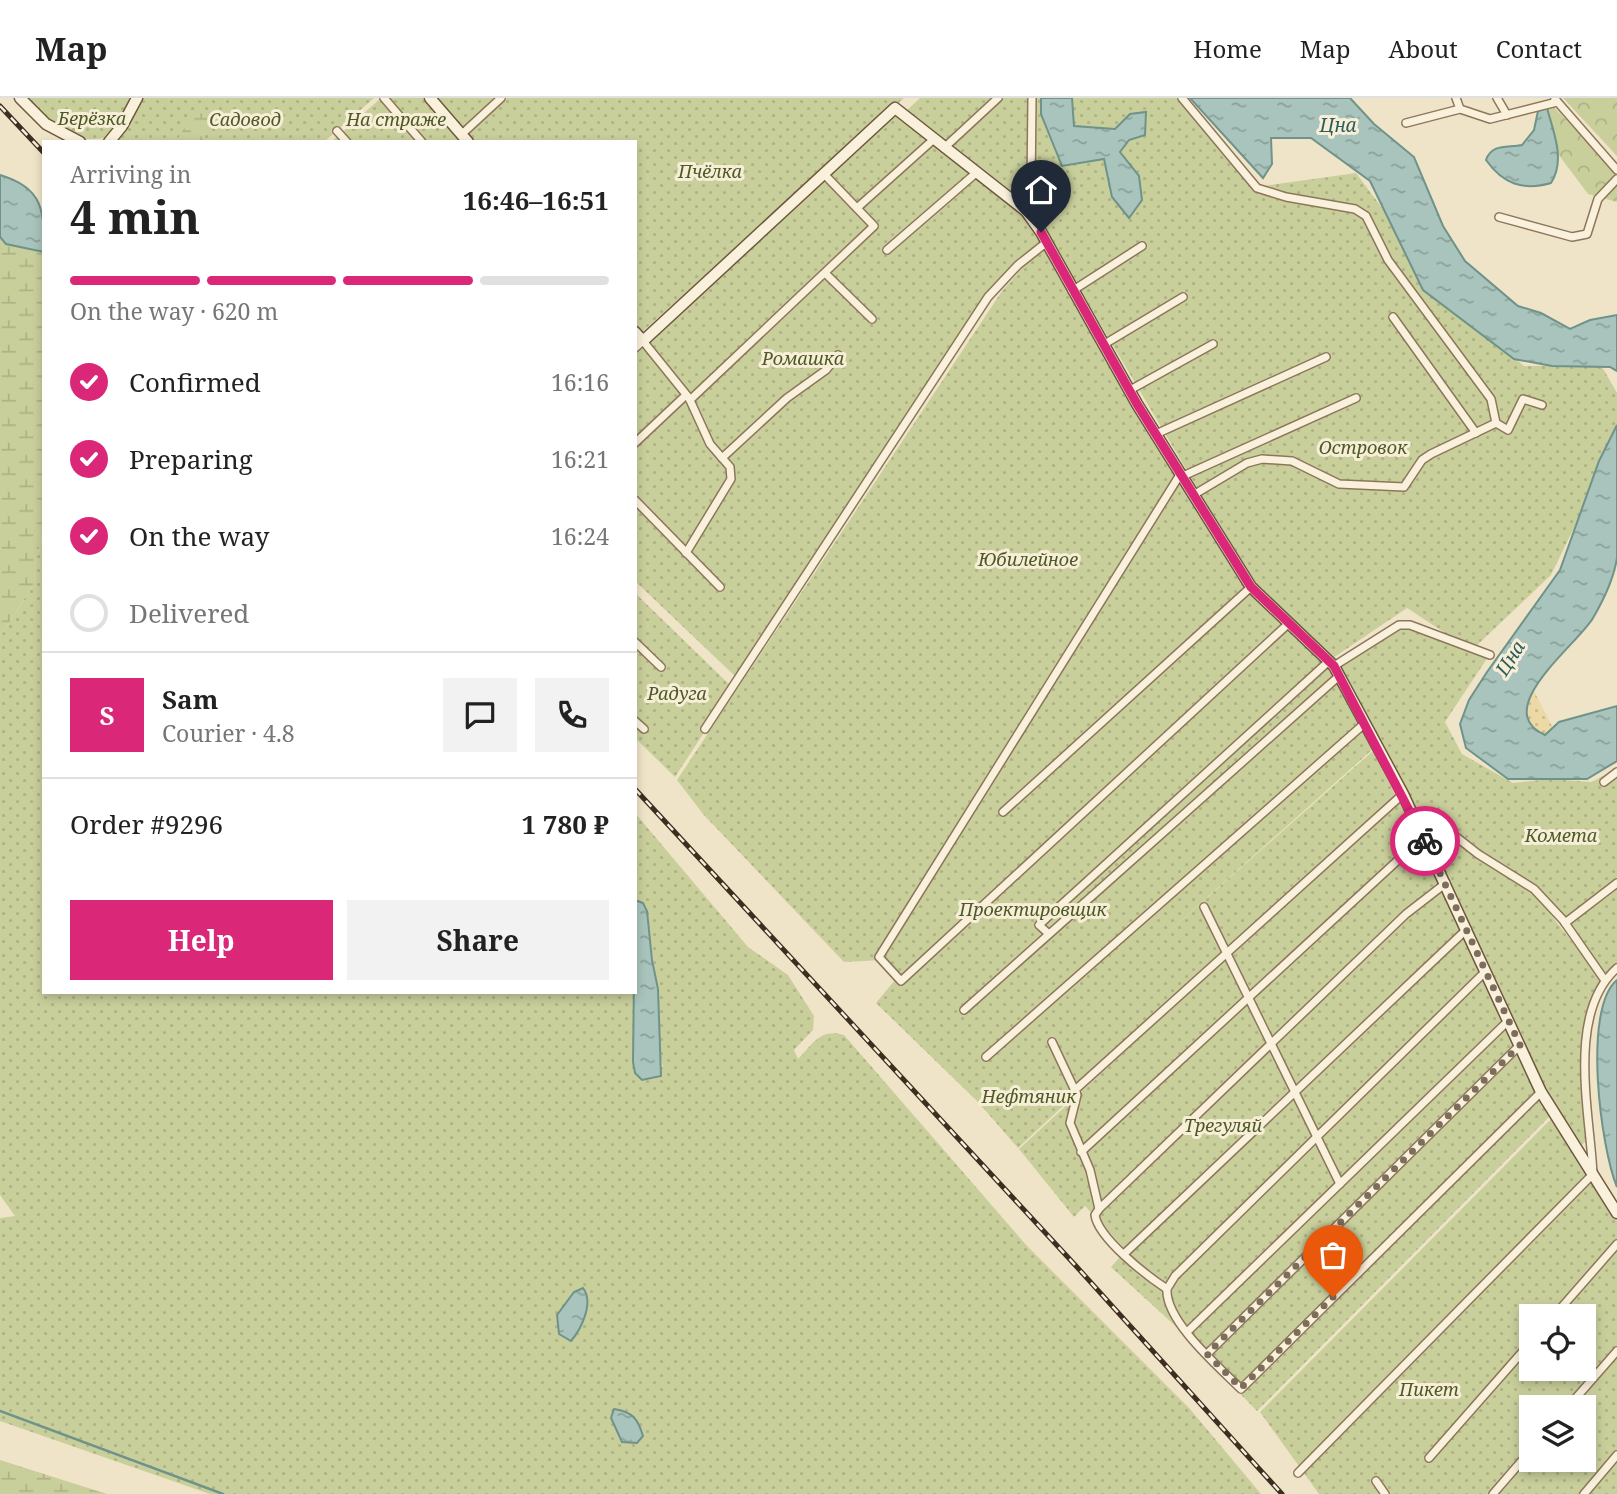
<!DOCTYPE html>
<html lang="en">
<head>
<meta charset="utf-8">
<style>
	body { margin:0; font-family:"Noto Serif",serif; background:#f2f2f2; color:#222; height:100vh; display:flex; flex-direction:column; font-size:26px; white-space:nowrap }
	* { box-sizing:border-box; margin:0 }
	p { font-size:23px; color:#767676 }
	.icon { flex:none; width:38px; height:38px; fill:none; stroke:currentColor; stroke-width:2; stroke-linecap:round; stroke-linejoin:round }
	.map { position:relative; flex:1; overflow:hidden }
	.details { position:absolute; left:42px; top:42px; width:595px; height:854px; display:flex; flex-direction:column; background:#fff; border-radius:0px; box-shadow:0 4px 10px #0003 }
	.details>* { flex:none }
	.fabs { position:absolute; left:1519px; top:1206px; display:grid; gap:14px }
	.fabs a { display:grid; place-items:center; width:77px; height:77px; border-radius:0px; background:#fff; box-shadow:0 4px 10px #0003; font-size:35px }
	.pin { position:absolute; display:grid; place-items:center; width:60px; height:60px; color:#fff; margin:-72px -30px; border-radius:50% 50% 50% 0; rotate:-45deg; box-shadow:0 0 7px #0007 }
	.pin .icon { rotate:45deg }
	.courier { position:absolute; display:grid; place-items:center; width:70px; height:70px; margin:-35px; border:5px solid #db2777; border-radius:50%; background:#fff; color:#222; box-shadow:0 2px 9px #0007 }
	.head em { font-style:normal; font-weight:700 }
	.head div { display:flex; flex-direction:column-reverse }
	.head { display:flex; align-items:center; justify-content:space-between; height:119px; padding:0 28px }
	h1 { font-size:46px; font-weight:700; line-height:52px }
	.bar { display:grid; grid-template-columns:repeat(4,1fr); gap:10px 7px; align-content:center; height:84px; padding:0 28px }
	.bar i { height:9px; border-radius:5px; background:#e0e0e0 }
	.bar .selected { background:#db2777 }
	.bar p { grid-column:span 4 }
	.line { display:flex; align-items:center; gap:18px; padding:0 28px; border-top:2px solid #e0e0e0 }
	.line div { flex:1 }
	.round { display:grid; place-items:center; flex:none; width:74px; height:74px; border-radius:0px; background:#f2f2f2 }
	ol { padding:0 28px; list-style:none }
	li { display:flex; align-items:center; gap:21px; height:77px }
	li p { margin-inline-start:auto }
	li .icon { padding:7px; border-radius:50%; background:#db2777; color:#fff; stroke-width:4 }
	li:last-child { color:#767676 }
	li i { width:38px; height:38px; border:4px solid #e0e0e0; border-radius:50% }
	.cta { display:flex; gap:14px; margin-top:auto; padding:14px 28px }
	.cta a { flex:1; height:80px; border-radius:0px; background:#db2777; color:#fff; font-size:28px; font-weight:700; line-height:80px; text-align:center }
	.cta a+a { background:#f2f2f2; color:#222 }
	header { display:flex; align-items:center; gap:42px; box-sizing:border-box; height:98px; padding:0 35px; background:#fff; border-bottom:2px solid #e0e0e0 }
	header strong { font-size:33px }
	nav { display:flex; gap:38px; margin-inline-start:auto; font-size:24px }
	.map>svg:first-child { display:block }
	.grass { fill:url(#grass-dots); fill-rule:evenodd }
	.forest { fill:url(#forest-crowns) }
	.wetland { fill:url(#wetland-marsh) }
	.sand { fill:url(#sand-dots) }
	.water { fill:url(#water-ripples); stroke:#6f938a; stroke-width:2 }
	.lines { fill:none; stroke-linecap:round; stroke-linejoin:round }
	.stream { stroke:#6f938a; stroke-width:2.5 }
	.street-casing { stroke:#8d765c; stroke-width:10 }
	.secondary-casing { stroke:#6f573f; stroke-width:13 }
	.street { stroke:#faf1dc; stroke-width:7 }
	.secondary { stroke:#faf1dc; stroke-width:10 }
	.rail-casing { stroke:#3d2e20; stroke-width:5 }
	.rail { stroke:#f7eed8; stroke-width:2.5; stroke-dasharray:8; stroke-linecap:butt }
	.done { stroke:#7c6e5b; stroke-width:7; stroke-dasharray:0 12.6 }
	.route { stroke:#db2777; stroke-width:9 }
	.labels { text-anchor:middle; stroke-width:6; stroke-linejoin:round; paint-order:stroke }
	.park-label { font-size:18px; font-style:italic; fill:#4d5a26; stroke:#f7eed8 }
	.water-label { font-size:19px; font-style:italic; fill:#2f5d5a; stroke:#f7eed8 }
</style>
</head>
<body>
<header>
<strong>Map</strong>
<nav><a>Home</a><a>Map</a><a>About</a><a>Contact</a></nav>
</header>
<div class="map">
<svg width="1617" height="1396" viewBox="0 0 1617 1396">
	<defs>
		<pattern id="grass-dots" width="8" height="8" patternUnits="userSpaceOnUse" patternTransform="scale(1.75)"><rect width="8" height="8" fill="#c9cf9b"/><path d="M2 2h.1M6 6h.1" fill="none" stroke="#aeb285" stroke-width="1.8" stroke-linecap="round"/></pattern>
		<pattern id="forest-crowns" width="20" height="18" patternUnits="userSpaceOnUse" patternTransform="scale(1.75)"><rect width="20" height="18" fill="#c9cf9b"/><path d="M2 6a3 3 0 1 1 6 0M12 15a3 3 0 1 1 6 0" fill="none" stroke="#aeb285"/></pattern>
		<pattern id="wetland-marsh" width="20" height="14" patternUnits="userSpaceOnUse" patternTransform="scale(1.75)"><rect width="20" height="14" fill="#c9cf9b"/><path d="M1 5h8M5 5V1M11 12h8M15 12V8" fill="none" stroke="#aeb285"/></pattern>
		<pattern id="sand-dots" width="8" height="8" patternUnits="userSpaceOnUse" patternTransform="scale(1.75)"><rect width="8" height="8" fill="#ecd9a5"/><path d="M2 2h.1M6 6h.1" fill="none" stroke="#cbbb8e" stroke-width="1.8" stroke-linecap="round"/></pattern>
		<pattern id="water-ripples" width="26" height="14" patternUnits="userSpaceOnUse" patternTransform="scale(1.75)"><rect width="26" height="14" fill="#a9c4bc"/><path d="M2 4q2-2 4 0t4 0M15 11q2-2 4 0t4 0" fill="none" stroke="#8ba098"/></pattern>
	</defs>
	<rect width="100%" height="100%" fill="#f0e4c8"/>
	<g class="grass">
		<path d="M26 0H131L114 37C76 51 51 27 26 0Z"/>
		<polygon points="140,0 374,0 324,44 117,44 126,33"/>
		<polygon points="381,0 423,0 460,44 331,44"/>
		<polygon points="432,0 501,0 461,35"/>
		<polygon points="507,0 904,0 641,235 635,228 635,44 470,44 464,37"/>
		<polygon points="920,0 1179,0 1256,89 1356,75 1458,212 1524,268 1601,267 1617,295 1617,341 1551,477 1472,552 1488,559 1445,624 1462,656 1513,685 1549,681 1592,684 1617,670 1617,865 1606,875 1536,788 1452,734 1427,714 1413,709 1337,568 1405,526 1468,550 1407,510 1330,562 1251,481 1034,114 905,14"/>
		<polygon points="893,12 1021,114 1042,146 998,189 737,580 635,483 635,350 687,295 652,260 681,296 635,345 635,253"/>
		<polygon points="1046,150 1249,493 1322,559 1373,651 1155,846 1374,652 1396,698 1018,1050 978,1004 876,905 900,876 883,862 844,864 703,716 677,682 1002,193 1026,166"/>
		<path d="M44 431V894H635V975L663 969 658 950V891L643 805 635 802V715L748 849 788 877 814 918 813 932 794 952 798 961C813 946 820 930 844 937L1027 1148 1190 1311 1261 1396H210L0 1323V1120L15 1118 0 1097V539L35 484 34 471Z"/>
		<polygon points="635,495 733,590 675,679 635,640"/>
		<polygon points="1400,700 1505,923 1184,1236 1111,1169 1126,1152 1085,1108 1074,1119 1019,1051"/>
		<path d="M1427 718 1533 794 1601 881C1574 933 1580 986 1588 1042L1580 1048 1543 989 1420 724Z"/>
		<polygon points="1507,926 1551,1017 1257,1313 1184,1238"/>
		<path d="M1552 1020 1617 1123V1396H1319L1260 1314ZM1531 1218H1584V1270H1531ZM1531 1309H1584V1362H1531Z"/>
	</g>
	<g class="forest">
		<polygon points="1563,0 1617,0 1617,58"/>
		<polygon points="1553,8 1617,75 1617,104 1588,96 1558,56 1547,10"/>
	</g>
	<g class="wetland">
		<polygon points="199,15 212,17 212,24 201,44 176,44 188,24"/>
		<polygon points="0,139 6,146 44,154 44,431 34,471 35,484 0,539"/>
		<polygon points="0,1362 107,1396 0,1396"/>
	</g>
	<path class="sand" d="M1534 593 1553 630 1545 637C1523 627 1524 612 1534 593Z"/>
	<g class="water">
		<polygon points="1041,0 1072,0 1074,28 1115,31 1130,16 1146,14 1145,37 1129,42 1120,54 1139,78 1142,102 1129,120 1112,99 1104,61 1062,68 1041,16"/>
		<polygon points="1190,0 1350,0 1374,26 1414,59 1443,128 1465,163 1518,208 1541,215 1570,231 1590,222 1617,217 1617,273 1610,269 1552,268 1514,261 1423,192 1370,83 1311,40 1271,40 1272,66 1263,80"/>
		<path d="M1547 10C1553 33 1566 62 1551 85 1523 93 1503 86 1486 62 1492 45 1508 50 1522 47L1534 32 1538 13Z"/>
		<path d="M0 77C44 90 44 113 44 154L6 146 0 139Z"/>
		<path d="M1617 327C1617 357 1617 387 1617 418 1617 431 1617 447 1617 460 1614 479 1603 503 1593 520 1578 546 1489 612 1545 637L1559 624 1617 608V663L1587 681H1508L1466 650 1460 626 1469 602 1487 574 1560 472 1599 363Z"/>
		<polygon points="635,802 643,805 647,813 652,862 658,891 661,978 642,982 635,975 633,964"/>
		<path d="M1617 882V1089C1601 1051 1582 911 1617 882Z"/>
		<path d="M583 1190C594 1204 582 1230 571 1243L559 1236 557 1217 574 1194Z"/>
		<path d="M614 1311C633 1314 638 1321 643 1338L637 1345 622 1344 611 1320Z"/>
	</g>
	<g class="lines">
		<polyline class="stream" points="0,1313 223,1396"/>
		<g class="street-casing">
			<g id="street">
				<polyline points="384,0 422,44"/>
				<polyline points="1182,0 1257,90 1286,99 1355,111 1366,118 1388,162 1491,301 1496,325 1431,356 1422,362 1404,389 1339,386 1292,363 1262,361 1247,365 1195,396"/>
				<polyline points="1456,0 1460,11 1490,21 1557,4"/>
				<polyline points="1497,0 1507,17"/>
				<polyline points="1555,1 1617,72"/>
				<polyline points="1406,25 1460,11"/>
				<polyline points="337,33 347,44"/>
				<polyline points="462,36 501,0"/>
				<polyline points="944,50 998,0"/>
				<polyline points="1020,108 1031,92 1032,0"/>
				<polyline points="857,110 934,41"/>
				<polyline points="1499,119 1572,139 1587,136 1598,101 1617,81"/>
				<polyline points="887,152 976,75"/>
				<polyline points="826,176 872,221"/>
				<polyline points="1072,193 1142,148"/>
				<polyline points="1393,219 1476,335"/>
				<polyline points="1103,247 1183,199"/>
				<polyline points="635,250 643,243 689,300 710,346 730,369 731,381 686,455"/>
				<polyline points="1130,292 1213,246"/>
				<polyline points="690,302 874,128 824,76"/>
				<polyline points="1496,325 1508,332 1523,301 1542,307"/>
				<polyline points="1156,336 1326,259"/>
				<polyline points="635,345 686,297"/>
				<polyline points="722,360 787,300 826,272 838,257"/>
				<polyline points="1181,375 879,859 901,883 1288,526"/>
				<polyline points="1183,378 1356,300"/>
				<polyline points="635,402 720,489"/>
				<polyline points="635,544 661,569"/>
				<polyline points="1334,568 1399,527 1410,527 1490,557"/>
				<polyline points="635,623 644,631"/>
				<polyline points="705,631 988,199 1018,167 1047,144"/>
				<polyline points="1604,684 1617,674"/>
				<polyline points="1003,714 1251,489"/>
				<polyline points="1412,716 1427,716 1478,756 1534,791 1563,822 1604,881"/>
				<polyline points="1204,809 1340,1086"/>
				<polyline points="1565,825 1617,785"/>
				<polyline points="1049,836 1039,827 1329,563"/>
				<path d="M1486 873 1175 1178 1167 1191C1165 1223 1219 1269 1241 1291L1541 994"/>
				<polyline points="964,912 1339,578"/>
				<polyline points="1052,944 1077,997 1070,1025 1090,1072 1099,1111 1406,816 1446,785"/>
				<polyline points="986,959 1364,626"/>
				<polyline points="1075,992 1403,696"/>
				<polyline points="1081,1054 1423,739"/>
				<path d="M1099 1111 1095 1117C1098 1140 1147 1178 1167 1191"/>
				<polyline points="1124,1156 1467,831"/>
				<polyline points="1554,1218 1617,1146"/>
				<polyline points="1187,1234 1508,923"/>
				<polyline points="1207,1256 1520,947"/>
				<polyline points="1568,1309 1617,1253"/>
				<polyline points="1429,1360 1531,1244"/>
				<path d="M1298 1375 1593 1076C1590 1015 1566 915 1617 870"/>
				<polyline points="1376,1383 1385,1396"/>
				<polyline points="1493,1396 1531,1352"/>
				<polyline points="1584,1396 1617,1357"/>
			</g>
		</g>
		<g class="secondary-casing">
			<g id="secondary">
				<polyline points="20,0 46,26 80,44"/>
				<polyline points="430,0 468,44"/>
				<polyline points="109,44 122,28 137,0"/>
				<polyline points="635,234 643,243 895,10 1026,113 1041,134 1137,306 1251,489 1334,568 1403,696 1541,994 1617,1115"/>
			</g>
		</g>
		<use href="#street" class="street"/>
		<use href="#secondary" class="secondary"/>
		<g class="rail-casing">
			<g id="rail">
				<polyline points="0,8 44,55"/>
				<polyline points="635,691 1076,1168 1282,1396"/>
			</g>
		</g>
		<use href="#rail" class="rail"/>
	</g>
	<g class="lines">
		<polyline class="done" points="1333,1199 1241,1290 1207,1256 1520,947 1425,743"/>
		<polyline class="route" points="1041,134 1137,306 1251,489 1334,568 1425,743"/>
	</g>
	<g class="labels">
		<g class="park-label">
			<text x="92" y="27">Берёзка</text>
			<text x="245" y="28">Садовод</text>
			<text x="396" y="28">На страже</text>
			<text x="710" y="80">Пчёлка</text>
			<text x="803" y="267">Ромашка</text>
			<text x="1363" y="356">Островок</text>
			<text x="1028" y="468">Юбилейное</text>
			<text x="677" y="602">Радуга</text>
			<text x="1561" y="744">Комета</text>
			<text x="1033" y="818">Проектировщик</text>
			<text x="1029" y="1005">Нефтяник</text>
			<text x="1223" y="1034">Трегуляй</text>
			<text x="1429" y="1298">Пикет</text>
		</g>
		<g class="water-label">
			<text x="1338" y="34">Цна</text>
			<text transform="translate(1510 560) rotate(-58)" y="7">Цна</text>
		</g>
	</g>
</svg>
<div class="fabs">
<a><svg class="icon" aria-label="locate" viewBox="0 0 24 24"><circle cx="12" cy="12" r="6"/><path d="M12 2v4M12 18v4M2 12h4M18 12h4"/></svg></a>
<a><svg class="icon" aria-label="layers" viewBox="0 0 24 24"><path d="M12 4l9 5-9 5-9-5zM3 14l9 5 9-5"/></svg></a>
</div>
<div class="pin" style="left:1333px;top:1199px;background:#ea580c"><svg class="icon" aria-label="bag" viewBox="0 0 24 24"><path d="M5 8h14l-1 12H6zM9 8a3 3 0 0 1 6 0"/></svg></div>
<div class="pin" style="left:1041px;top:134px;background:#1f2937"><svg class="icon" aria-label="home" viewBox="0 0 24 24"><path d="M3 11l9-7 9 7M6 9v11h12V9"/></svg></div>
<div class="courier" style="left:1425px;top:743px"><svg class="icon" aria-label="bike" viewBox="0 0 24 24"><circle cx="6" cy="16" r="4"/><circle cx="18" cy="16" r="4"/><path d="M6 16l4-8h5l3 8M10 8l3 8H6M13 5h3"/></svg></div>
<section class="details">
<div class="head"><div><h1>4 min</h1><p>Arriving in</p></div><em>16:46–16:51</em></div>
<div class="bar"><i class="selected"></i><i class="selected"></i><i class="selected"></i><i></i><p>On the way · 620 m</p></div>
<ol>
<li><svg class="icon" aria-label="check" viewBox="0 0 24 24"><path d="M5 12l5 5 9-10"/></svg>Confirmed<p>16:16</p></li>
<li><svg class="icon" aria-label="check" viewBox="0 0 24 24"><path d="M5 12l5 5 9-10"/></svg>Preparing<p>16:21</p></li>
<li><svg class="icon" aria-label="check" viewBox="0 0 24 24"><path d="M5 12l5 5 9-10"/></svg>On the way<p>16:24</p></li>
<li><i></i>Delivered</li>
</ol>
<div class="line" style="height:126px"><b class="round" style="background:#db2777;color:#fff">S</b><div><b>Sam</b><p>Courier · 4.8</p></div><a class="round"><svg class="icon" aria-label="chat" viewBox="0 0 24 24"><path d="M4 5h16v11H9l-5 4z"/></svg></a><a class="round"><svg class="icon" aria-label="phone" viewBox="0 0 24 24"><path d="M5 4h4l2 5-3 2q2 4 5 5l2-3 5 2v4C11 20 4 13 5 4z"/></svg></a></div>
<div class="line" style="height:91px"><div>Order #9296</div><b>1 780 ₽</b></div>
<div class="cta"><a>Help</a><a>Share</a></div>
</section>
</div>
</body>
</html>
